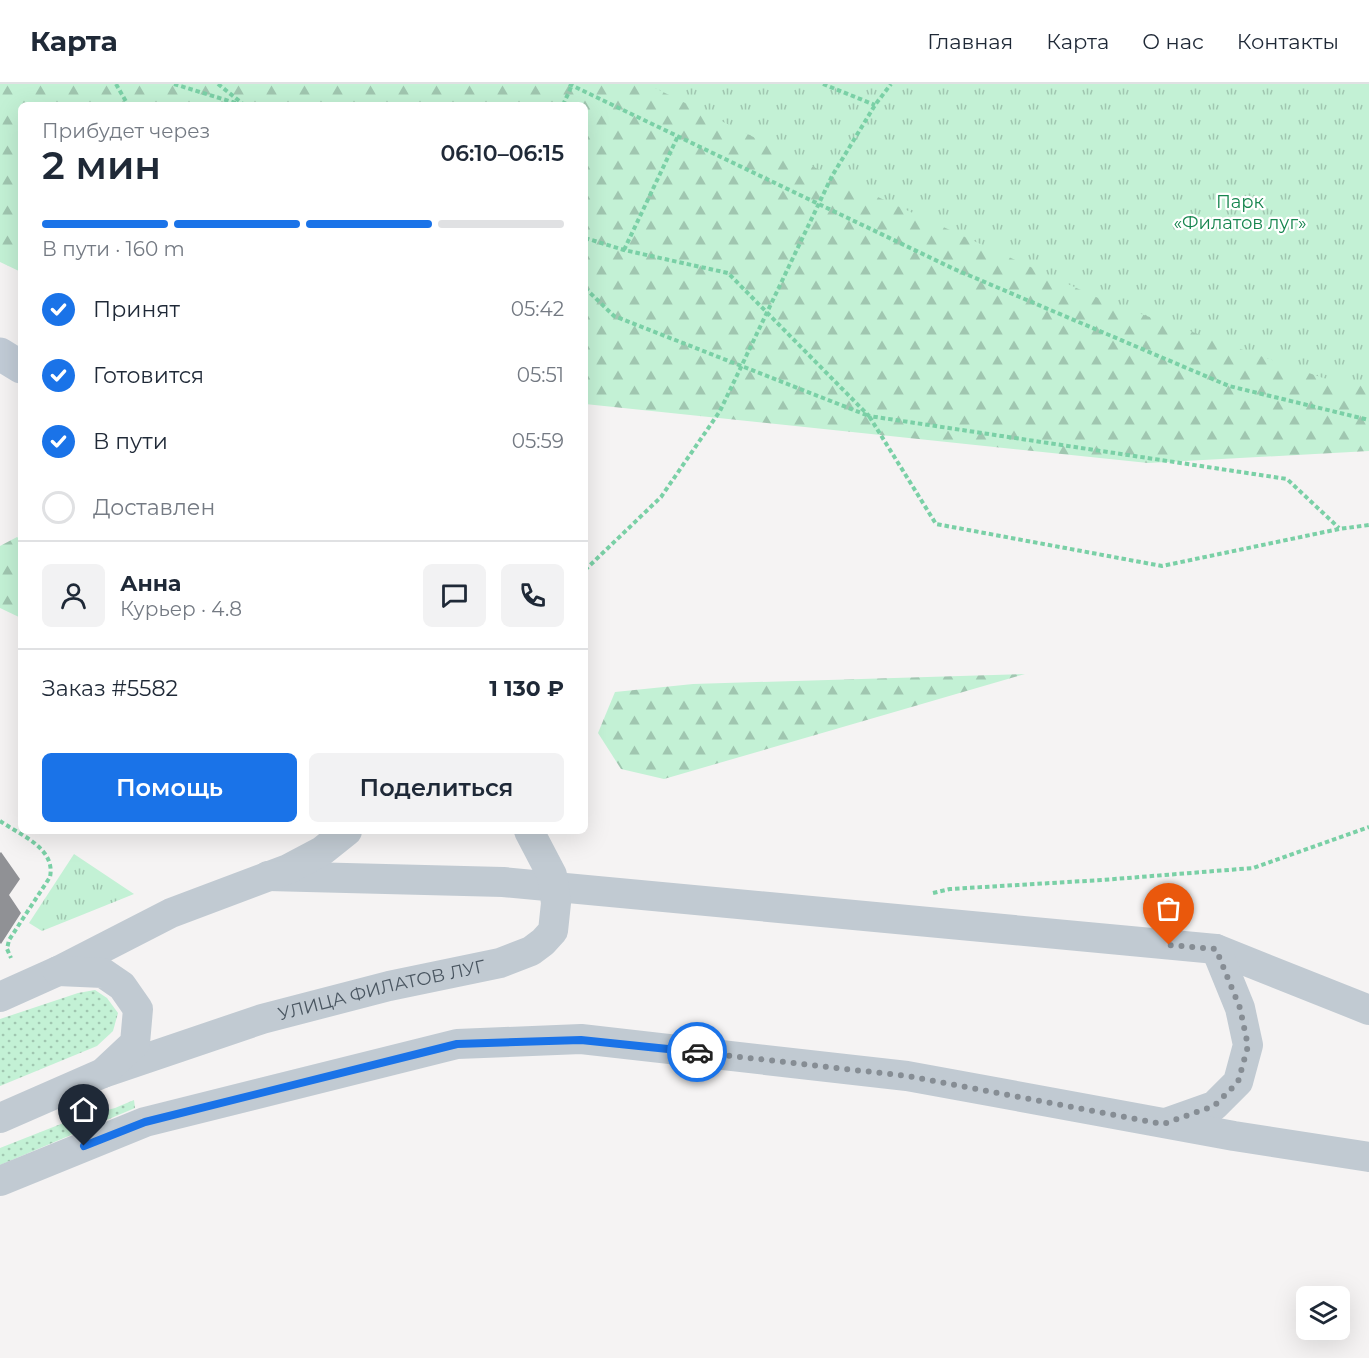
<!DOCTYPE html>
<html lang="ru">
<head>
<meta charset="utf-8">
<style>
	body { margin:0; font-family:Montserrat,sans-serif; background:#f2f2f3; color:#1f2937; height:100vh; display:flex; flex-direction:column; font-size:22px; white-space:nowrap }
	* { box-sizing:border-box; margin:0 }
	p { font-size:20px; color:#747a83 }
	.icon { flex:none; width:33px; height:33px; fill:none; stroke:currentColor; stroke-width:2; stroke-linecap:round; stroke-linejoin:round }
	.map { position:relative; flex:1; overflow:hidden }
	.details { position:absolute; left:18px; top:18px; width:570px; height:732px; display:flex; flex-direction:column; background:#fff; border-radius:9px; box-shadow:0 6px 24px #0002 }
	.details>* { flex:none }
	.tools { position:absolute; left:1296px; top:1202px; display:grid; gap:12px }
	.tools a { display:grid; place-items:center; width:54px; height:54px; border-radius:9px; background:#fff; box-shadow:0 6px 24px #0002; font-size:30px }
	.pin { position:absolute; display:grid; place-items:center; width:51px; height:51px; color:#fff; margin:-62px -26px; border-radius:50% 50% 50% 0; rotate:-45deg; box-shadow:0 0 6px #0007 }
	.pin .icon { rotate:45deg }
	.courier { position:absolute; display:grid; place-items:center; width:60px; height:60px; margin:-30px; border:4px solid #1a73e8; border-radius:50%; background:#fff; color:#222; box-shadow:0 2px 8px #0007 }
	.overview em { font-style:normal; font-weight:600 }
	.overview div { display:flex; flex-direction:column-reverse }
	.overview { display:flex; align-items:center; justify-content:space-between; height:102px; padding:0 24px }
	h1 { font-size:39px; font-weight:600; line-height:45px }
	.bar { display:grid; grid-template-columns:repeat(4,1fr); gap:9px 6px; align-content:center; height:72px; padding:0 24px }
	.bar i { height:8px; border-radius:4px; background:#e0e1e3 }
	.bar .current { background:#1a73e8 }
	.bar p { grid-column:span 4 }
	.line { display:flex; align-items:center; gap:15px; padding:0 24px; border-top:2px solid #e0e1e3 }
	.line div { flex:1 }
	.round { display:grid; place-items:center; flex:none; width:63px; height:63px; border-radius:9px; background:#f2f2f3 }
	ol { padding:0 24px; list-style:none }
	li { display:flex; align-items:center; gap:18px; height:66px }
	li p { margin-inline-start:auto }
	li .icon { padding:6px; border-radius:50%; background:#1a73e8; color:#fff; stroke-width:4 }
	li:last-child { color:#747a83 }
	li i { width:33px; height:33px; border:3px solid #e0e1e3; border-radius:50% }
	.primary-button { display:flex; gap:12px; margin-top:auto; padding:12px 24px }
	.primary-button a { flex:1; height:69px; border-radius:9px; background:#1a73e8; color:#fff; font-size:24px; font-weight:600; line-height:69px; text-align:center }
	.primary-button a+a { background:#f2f2f3; color:#1f2937 }
	header { display:flex; align-items:center; gap:36px; box-sizing:border-box; height:84px; padding:0 30px; background:#fff; border-bottom:2px solid #e0e1e3 }
	header strong { font-size:28px }
	nav { display:flex; gap:33px; margin-inline-start:auto; font-size:21px }
	.map>svg:first-child { display:block }
	.grass { fill:url(#grass-dots) }
	.forest { fill:url(#forest-firs) }
	.park { fill:url(#park-tufts) }
	.lines { fill:none; stroke-linecap:round; stroke-linejoin:round }
	.path { stroke:#7ad0a6; stroke-width:4; stroke-dasharray:4.5 3; stroke-linecap:butt }
	.street { stroke:#c1cad2; stroke-width:30 }
	.secondary { stroke:#c1cbd6; stroke-width:33 }
	.shaded-wall { fill:#909195 }
	.done { stroke:#868d94; stroke-width:6; stroke-dasharray:0 10.8 }
	.route { stroke:#1a73e8; stroke-width:8 }
	.labels { text-anchor:middle; stroke-width:4.5; stroke-linejoin:round; paint-order:stroke }
	.park-label { font-size:18px; fill:#17864f; stroke:#fff }
	.street-label { font-size:18px; fill:#4a5661; stroke:#fff }
</style>
</head>
<body>
<header>
<strong>Карта</strong>
<nav><a>Главная</a><a>Карта</a><a>О нас</a><a>Контакты</a></nav>
</header>
<div class="map">
<svg width="1369" height="1274" viewBox="0 0 1369 1274">
	<defs>
		<pattern id="grass-dots" width="8" height="8" patternUnits="userSpaceOnUse" patternTransform="scale(1.5)"><rect width="8" height="8" fill="#c3f1d5"/><path d="M2 2h.1M6 6h.1" fill="none" stroke="#a0c6b0" stroke-width="1.8" stroke-linecap="round"/></pattern>
		<pattern id="forest-firs" width="22" height="20" patternUnits="userSpaceOnUse" patternTransform="scale(1.5)"><rect width="22" height="20" fill="#c3f1d5"/><path d="M5 1l3.5 6h-7zM16 11l3.5 6h-7z" fill="#a0c6b0"/></pattern>
		<pattern id="park-tufts" width="24" height="20" patternUnits="userSpaceOnUse" patternTransform="scale(1.5)"><rect width="24" height="20" fill="#c3f1d5"/><path d="M3 7l-1-3M5 7V3M7 7l1-3M15 17l-1-3M17 17v-4M19 17l1-3" fill="none" stroke="#a0c6b0"/></pattern>
	</defs>
	<rect width="100%" height="100%" fill="#f5f3f3"/>
	<g class="grass">
		<polygon points="95,906 107,914 118,929 113,947 97,962 0,1002 0,935 78,909"/>
		<polygon points="134,1016 135,1024 0,1081 0,1064 71,1036 115,1024"/>
	</g>
	<g class="forest">
		<polygon points="0,0 1369,0 1369,367 1148,379 585,320 585,21 21,21 21,188 0,178"/>
		<polygon points="17,453 21,456 21,534 0,524 0,462"/>
		<polygon points="1025,590 664,695 621,685 598,649 615,608 693,600"/>
	</g>
	<g class="park">
		<polygon points="647,0 1369,0 1369,303 1323,294 1107,218 832,92"/>
		<polygon points="74,770 134,810 42,847 29,839"/>
	</g>
	<g class="lines">
		<g class="path">
			<polyline points="116,0 128,21"/>
			<polyline points="174,0 242,21"/>
			<polyline points="218,0 243,20"/>
			<polyline points="569,0 954,185 1229,302 1369,336"/>
			<polyline points="823,0 875,21"/>
			<polyline points="563,21 572,1"/>
			<polyline points="585,154 624,166 728,189 869,332 1287,395 1339,444"/>
			<polyline points="624,166 678,52"/>
			<polyline points="585,204 614,232 869,332 936,440 1162,482 1339,445 1369,441"/>
			<polyline points="585,486 661,413 720,327 832,92 875,21 891,0"/>
			<path d="M0 737C20 751 56 764 50 793L9 856 7 865 11 874"/>
			<polyline points="933,809 950,805 1102,796 1253,784 1369,743"/>
		</g>
		<g class="street">
			<polyline points="268,792 503,798 1216,865 1369,926"/>
			<polyline points="0,913 58,887 171,829 288,785 322,767 347,747"/>
			<path id="s1" d="M103 989 262 935 389 902 500 879 531 867 543 858 553 847 556 819 552 791 529 747"/>
			<polyline points="0,1034 103,989 135,959 138,925 122,902 103,889 58,887"/>
			<polyline points="1166,1039 1214,1022 1238,998 1248,961 1240,924 1216,865"/>
			<polyline points="0,1097 145,1038 457,960 581,955 907,992 1234,1052 1369,1073"/>
		</g>
		<polyline class="secondary" points="0,270 21,283"/>
	</g>
	<polygon class="shaded-wall" points="1,768 20,795 9,811 21,829 1,860 0,859 0,769"/>
	<g class="lines">
		<polyline class="done" points="697,968 907,992 1163,1040 1214,1022 1238,998 1248,962 1240,924 1216,865 1169,861"/>
		<polyline class="route" points="84,1062 145,1038 457,960 581,956 697,968"/>
	</g>
	<g class="labels">
		<g class="park-label">
			<text x="1240" y="124">Парк<tspan x="1240" dy="21">«Филатов луг»</tspan></text>
		</g>
		<g class="street-label">
			<text dy="6" stroke="none"><textPath href="#s1" startOffset="291">УЛИЦА ФИЛАТОВ ЛУГ</textPath></text>
		</g>
	</g>
</svg>
<div class="tools">
<a><svg class="icon" aria-label="layers" viewBox="0 0 24 24"><path d="M12 4l9 5-9 5-9-5zM3 14l9 5 9-5"/></svg></a>
</div>
<div class="pin" style="left:1169px;top:861px;background:#ea580c"><svg class="icon" aria-label="bag" viewBox="0 0 24 24"><path d="M5 8h14l-1 12H6zM9 8a3 3 0 0 1 6 0"/></svg></div>
<div class="pin" style="left:84px;top:1062px;background:#1f2937"><svg class="icon" aria-label="home" viewBox="0 0 24 24"><path d="M3 11l9-7 9 7M6 9v11h12V9"/></svg></div>
<div class="courier" style="left:697px;top:968px"><svg class="icon" aria-label="car" viewBox="0 0 24 24"><path d="M5 17H2v-5l4-1 3-4h7l3 4 3 1v5h-3M9 17h6M6 11h13"/><circle cx="7" cy="17" r="2"/><circle cx="17" cy="17" r="2"/></svg></div>
<section class="details">
<div class="overview"><div><h1>2 мин</h1><p>Прибудет через</p></div><em>06:10–06:15</em></div>
<div class="bar"><i class="current"></i><i class="current"></i><i class="current"></i><i></i><p>В пути · 160 m</p></div>
<ol>
<li><svg class="icon" aria-label="check" viewBox="0 0 24 24"><path d="M5 12l5 5 9-10"/></svg>Принят<p>05:42</p></li>
<li><svg class="icon" aria-label="check" viewBox="0 0 24 24"><path d="M5 12l5 5 9-10"/></svg>Готовится<p>05:51</p></li>
<li><svg class="icon" aria-label="check" viewBox="0 0 24 24"><path d="M5 12l5 5 9-10"/></svg>В пути<p>05:59</p></li>
<li><i></i>Доставлен</li>
</ol>
<div class="line" style="height:108px"><a class="round"><svg class="icon" aria-label="person" viewBox="0 0 24 24"><circle cx="12" cy="8" r="4"/><path d="M4 21q1-7 8-7t8 7"/></svg></a><div><b>Анна</b><p>Курьер · 4.8</p></div><a class="round"><svg class="icon" aria-label="chat" viewBox="0 0 24 24"><path d="M4 5h16v11H9l-5 4z"/></svg></a><a class="round"><svg class="icon" aria-label="phone" viewBox="0 0 24 24"><path d="M5 4h4l2 5-3 2q2 4 5 5l2-3 5 2v4C11 20 4 13 5 4z"/></svg></a></div>
<div class="line" style="height:78px"><div>Заказ #5582</div><b>1 130 ₽</b></div>
<div class="primary-button"><a>Помощь</a><a>Поделиться</a></div>
</section>
</div>
</body>
</html>
